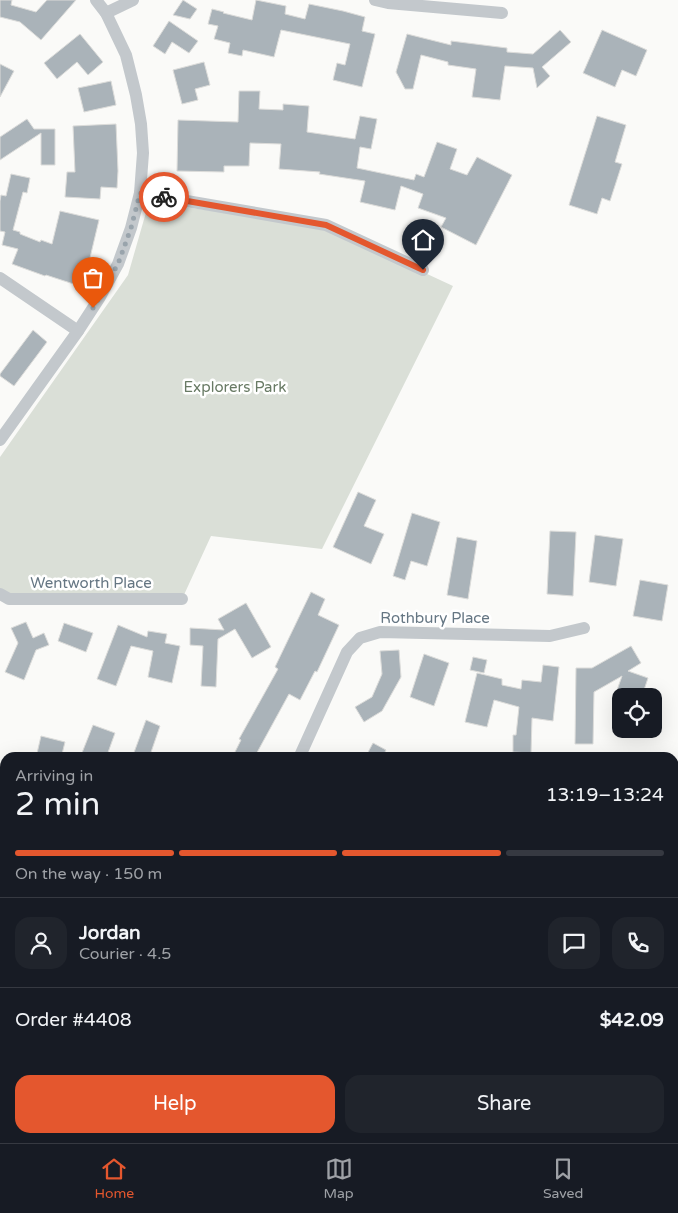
<!DOCTYPE html>
<html lang="en">
<head>
<meta charset="utf-8">
<style>
	body { margin:0; font-family:"Varela Round",sans-serif; background:#20242c; color:#f1f3f6; height:100vh; display:flex; flex-direction:column; font-size:19px; white-space:nowrap }
	* { box-sizing:border-box; margin:0 }
	p { font-size:16px; color:#9ea1a6 }
	.icon { flex:none; width:28px; height:28px; fill:none; stroke:currentColor; stroke-width:2; stroke-linecap:round; stroke-linejoin:round }
	.map { position:relative; flex:1; overflow:hidden }
	.drawer { position:absolute; left:0px; top:752px; width:679px; height:391px; display:flex; flex-direction:column; background:#171b24; border-radius:15px 15px 0 0; box-shadow:0 5px 20px #0002 }
	.drawer>* { flex:none }
	.controls { position:absolute; left:612px; top:688px; display:grid; gap:10px }
	.controls a { display:grid; place-items:center; width:50px; height:50px; border-radius:10px; background:#171b24; box-shadow:0 5px 20px #0002; font-size:25px }
	.pin { position:absolute; display:grid; place-items:center; width:42px; height:42px; color:#fff; margin:-51px -21px; border-radius:50% 50% 50% 0; rotate:-45deg; box-shadow:0 0 5px #0007 }
	.pin .icon { rotate:45deg }
	.courier { position:absolute; display:grid; place-items:center; width:50px; height:50px; margin:-25px; border:4px solid #e4572e; border-radius:50%; background:#fff; color:#222; box-shadow:0 1px 6px #0007 }
	.headline em { font-style:normal; font-weight:600 }
	.headline div { display:flex; flex-direction:column-reverse }
	.headline { display:flex; align-items:center; justify-content:space-between; height:85px; padding:0 15px }
	h1 { font-size:32px; font-weight:600; line-height:38px }
	.bar { display:grid; grid-template-columns:repeat(4,1fr); gap:8px 5px; align-content:center; height:60px; padding:0 15px }
	.bar i { height:6px; border-radius:4px; background:#363941 }
	.bar .on { background:#e4572e }
	.bar p { grid-column:span 4 }
	.line { display:flex; align-items:center; gap:12px; padding:0 15px; border-top:1px solid #363941 }
	.line div { flex:1 }
	.round { display:grid; place-items:center; flex:none; width:52px; height:52px; border-radius:15px; background:#20242c }
	.button { display:flex; gap:10px; margin-top:auto; padding:10px 15px }
	.button a { flex:1; height:58px; border-radius:15px; background:#e4572e; color:#fff; font-size:20px; font-weight:600; line-height:58px; text-align:center }
	.button a+a { background:#20242c; color:#f1f3f6 }
	.menu { display:flex; justify-content:space-around; align-items:center; height:70px; border-top:1px solid #363941; background:#171b24; font-size:14px; color:#9ea1a6 }
	.menu a { display:grid; justify-items:center; gap:2px }
	.menu .on { color:#e4572e }
	.map>svg:first-child { display:block }
	.green { fill:#dadfd7 }
	.building { fill:#aab3b9; stroke:#dcdcda }
	.lines { fill:none; stroke-linecap:round; stroke-linejoin:round }
	.minor { stroke:#c3c8cc; stroke-width:12 }
	.done { stroke:#99a4ac; stroke-width:5; stroke-dasharray:0 9 }
	.route { stroke:#e4572e; stroke-width:6 }
	.labels { text-anchor:middle; stroke-width:5; stroke-linejoin:round; paint-order:stroke }
	.park-label { font-size:15px; fill:#687a64; stroke:#fff }
	.street-label { font-size:15px; fill:#657683; stroke:#fff }
</style>
</head>
<body>
<div class="map">
<svg width="678" height="1143" viewBox="0 0 678 1143">
	<rect width="100%" height="100%" fill="#fafaf8"/>
	<polygon class="green" points="149,202 326,227 453,286 322,549 211,536 183,597 0,595 0,457 128,275"/>
	<g class="building">
		<polygon points="0,0 12,0 11,5 36,12 47,0 76,0 41,40 20,22 0,17"/>
		<polygon points="183,0 197,9 190,19 173,15"/>
		<polygon points="256,0 286,6 285,14 305,19 309,4 343,11 365,17 362,31 375,34 362,87 333,80 337,63 345,65 350,44 281,30 274,57 243,50 242,56 228,53 230,43 214,39 218,26 208,24 212,9 224,12 223,13 252,20"/>
		<polygon points="169,21 198,41 189,53 172,42 165,54 153,46"/>
		<polygon points="560,30 571,42 542,67 550,76 537,88 533,68 505,66 500,100 472,97 476,69 448,65 448,62 421,55 413,89 405,89 396,72 407,34 451,45 451,41 507,48 507,52 533,54"/>
		<polygon points="602,30 647,50 636,76 622,70 615,87 583,73"/>
		<polygon points="80,34 103,62 88,75 77,62 57,79 44,63"/>
		<polygon points="204,62 210,85 195,89 198,100 182,104 173,70"/>
		<polygon points="0,64 14,71 0,97"/>
		<polygon points="111,81 116,105 84,112 78,88"/>
		<polygon points="239,91 260,91 259,109 283,110 283,104 309,106 307,132 355,139 360,116 377,119 371,149 360,147 357,168 414,180 416,174 424,177 437,142 457,149 450,169 467,175 477,157 512,175 476,245 441,227 446,218 418,208 423,194 401,186 395,210 360,202 365,181 319,174 320,172 279,169 281,144 250,143 249,166 224,166 224,172 177,171 178,120 238,122"/>
		<polygon points="597,116 626,125 615,162 622,164 610,201 602,198 597,214 569,205"/>
		<polygon points="27,119 34,129 55,129 55,165 41,165 41,133 0,160 0,137"/>
		<polygon points="116,124 118,171 117,188 101,187 100,199 65,197 67,172 75,172 73,126"/>
		<polygon points="11,174 30,178 27,193 23,192 13,230 20,232 20,234 40,242 41,240 52,244 60,211 99,220 89,262 100,266 92,290 46,275 45,276 12,264 18,249 2,245 5,232 0,231 0,201 1,195 6,196"/>
		<polygon points="33,330 47,342 14,386 0,376 0,374"/>
		<polygon points="358,492 376,500 364,526 384,534 371,564 333,547"/>
		<polygon points="412,513 440,522 427,566 411,561 405,580 393,576"/>
		<polygon points="550,531 576,532 573,596 547,594"/>
		<polygon points="595,535 623,539 616,586 589,582"/>
		<polygon points="457,537 477,541 468,599 447,595"/>
		<polygon points="640,580 668,585 662,621 633,616"/>
		<polygon points="311,592 325,599 318,615 339,625 317,672 315,671 300,700 289,694 254,758 232,758 241,740 239,739 278,669 275,667"/>
		<polygon points="246,603 271,647 252,658 235,629 218,639 216,687 201,686 203,646 190,645 190,628 224,630 218,619"/>
		<polygon points="26,622 33,638 44,633 49,645 36,650 24,680 5,672 18,643 11,628"/>
		<polygon points="64,623 93,633 86,652 58,641"/>
		<polygon points="118,625 147,637 148,631 167,634 165,643 180,646 172,683 148,677 153,651 131,646 116,686 97,679"/>
		<polygon points="631,646 641,663 628,671 648,678 642,696 615,696 622,676 594,692 593,744 575,744 576,668 592,668"/>
		<polygon points="399,650 401,677 382,711 364,722 355,707 372,697 382,674 380,651"/>
		<polygon points="424,654 449,663 434,706 410,697"/>
		<polygon points="473,657 487,660 484,673 470,670"/>
		<polygon points="543,665 559,667 553,721 532,718 531,753 513,752 513,735 516,735 519,707 494,700 487,727 465,722 477,673 502,679 502,685 521,689 522,680 541,682"/>
		<polygon points="146,720 160,726 149,758 132,758"/>
		<polygon points="93,725 115,733 106,758 80,758"/>
		<polygon points="41,736 65,742 61,758 36,758"/>
		<polygon points="373,743 386,750 382,758 365,758"/>
	</g>
	<g class="lines">
		<g class="minor">
			<polyline points="375,0 388,3 502,13"/>
			<polyline points="106,13 133,0"/>
			<polyline points="140,193 326,225 423,270"/>
			<polyline points="0,278 78,331"/>
			<polyline points="0,440 78,331 100,297 118,264 131,228 140,193 143,153 141,124 136,95 126,55 106,13 96,0"/>
			<polyline points="0,594 9,599 182,599"/>
			<polyline points="299,758 347,652 360,638 380,632 550,636 584,628"/>
			<polyline points="0,801 5,802"/>
			<polyline points="674,912 678,913"/>
			<polyline points="674,1102 678,1102"/>
			<polyline points="135,1143 137,1139"/>
			<polyline points="185,1143 187,1139"/>
			<polyline points="450,1143 451,1139"/>
		</g>
	</g>
	<g class="lines">
		<polyline class="done" points="93,308 118,264 131,228 140,193 164,197"/>
		<polyline class="route" points="164,197 326,225 423,270"/>
	</g>
	<g class="labels">
		<g class="park-label">
			<text x="235" y="392">Explorers Park</text>
		</g>
		<g class="street-label">
			<text x="91" y="588">Wentworth Place</text>
			<text x="435" y="623">Rothbury Place</text>
		</g>
	</g>
</svg>
<div class="controls">
<a><svg class="icon" aria-label="locate" viewBox="0 0 24 24"><circle cx="12" cy="12" r="6"/><path d="M12 2v4M12 18v4M2 12h4M18 12h4"/></svg></a>
</div>
<div class="pin" style="left:93px;top:308px;background:#ea580c"><svg class="icon" aria-label="bag" viewBox="0 0 24 24"><path d="M5 8h14l-1 12H6zM9 8a3 3 0 0 1 6 0"/></svg></div>
<div class="pin" style="left:423px;top:270px;background:#1f2937"><svg class="icon" aria-label="home" viewBox="0 0 24 24"><path d="M3 11l9-7 9 7M6 9v11h12V9"/></svg></div>
<div class="courier" style="left:164px;top:197px"><svg class="icon" aria-label="bike" viewBox="0 0 24 24"><circle cx="6" cy="16" r="4"/><circle cx="18" cy="16" r="4"/><path d="M6 16l4-8h5l3 8M10 8l3 8H6M13 5h3"/></svg></div>
<section class="drawer">
<div class="headline"><div><h1>2 min</h1><p>Arriving in</p></div><em>13:19–13:24</em></div>
<div class="bar"><i class="on"></i><i class="on"></i><i class="on"></i><i></i><p>On the way · 150 m</p></div>
<div class="line" style="height:90px"><a class="round"><svg class="icon" aria-label="person" viewBox="0 0 24 24"><circle cx="12" cy="8" r="4"/><path d="M4 21q1-7 8-7t8 7"/></svg></a><div><b>Jordan</b><p>Courier · 4.5</p></div><a class="round"><svg class="icon" aria-label="chat" viewBox="0 0 24 24"><path d="M4 5h16v11H9l-5 4z"/></svg></a><a class="round"><svg class="icon" aria-label="phone" viewBox="0 0 24 24"><path d="M5 4h4l2 5-3 2q2 4 5 5l2-3 5 2v4C11 20 4 13 5 4z"/></svg></a></div>
<div class="line" style="height:65px"><div>Order #4408</div><b>$42.09</b></div>
<div class="button"><a>Help</a><a>Share</a></div>
</section>
</div>
<nav class="menu">
<a class="on"><svg class="icon" aria-label="home" viewBox="0 0 24 24"><path d="M3 11l9-7 9 7M6 9v11h12V9"/></svg>Home</a>
<a><svg class="icon" aria-label="map" viewBox="0 0 24 24"><path d="M3 6l6-2 6 2 6-2v14l-6 2-6-2-6 2zM9 4v14M15 6v14"/></svg>Map</a>
<a><svg class="icon" aria-label="saved" viewBox="0 0 24 24"><path d="M7 4h10v16l-5-4-5 4z"/></svg>Saved</a>
</nav>
</body>
</html>
